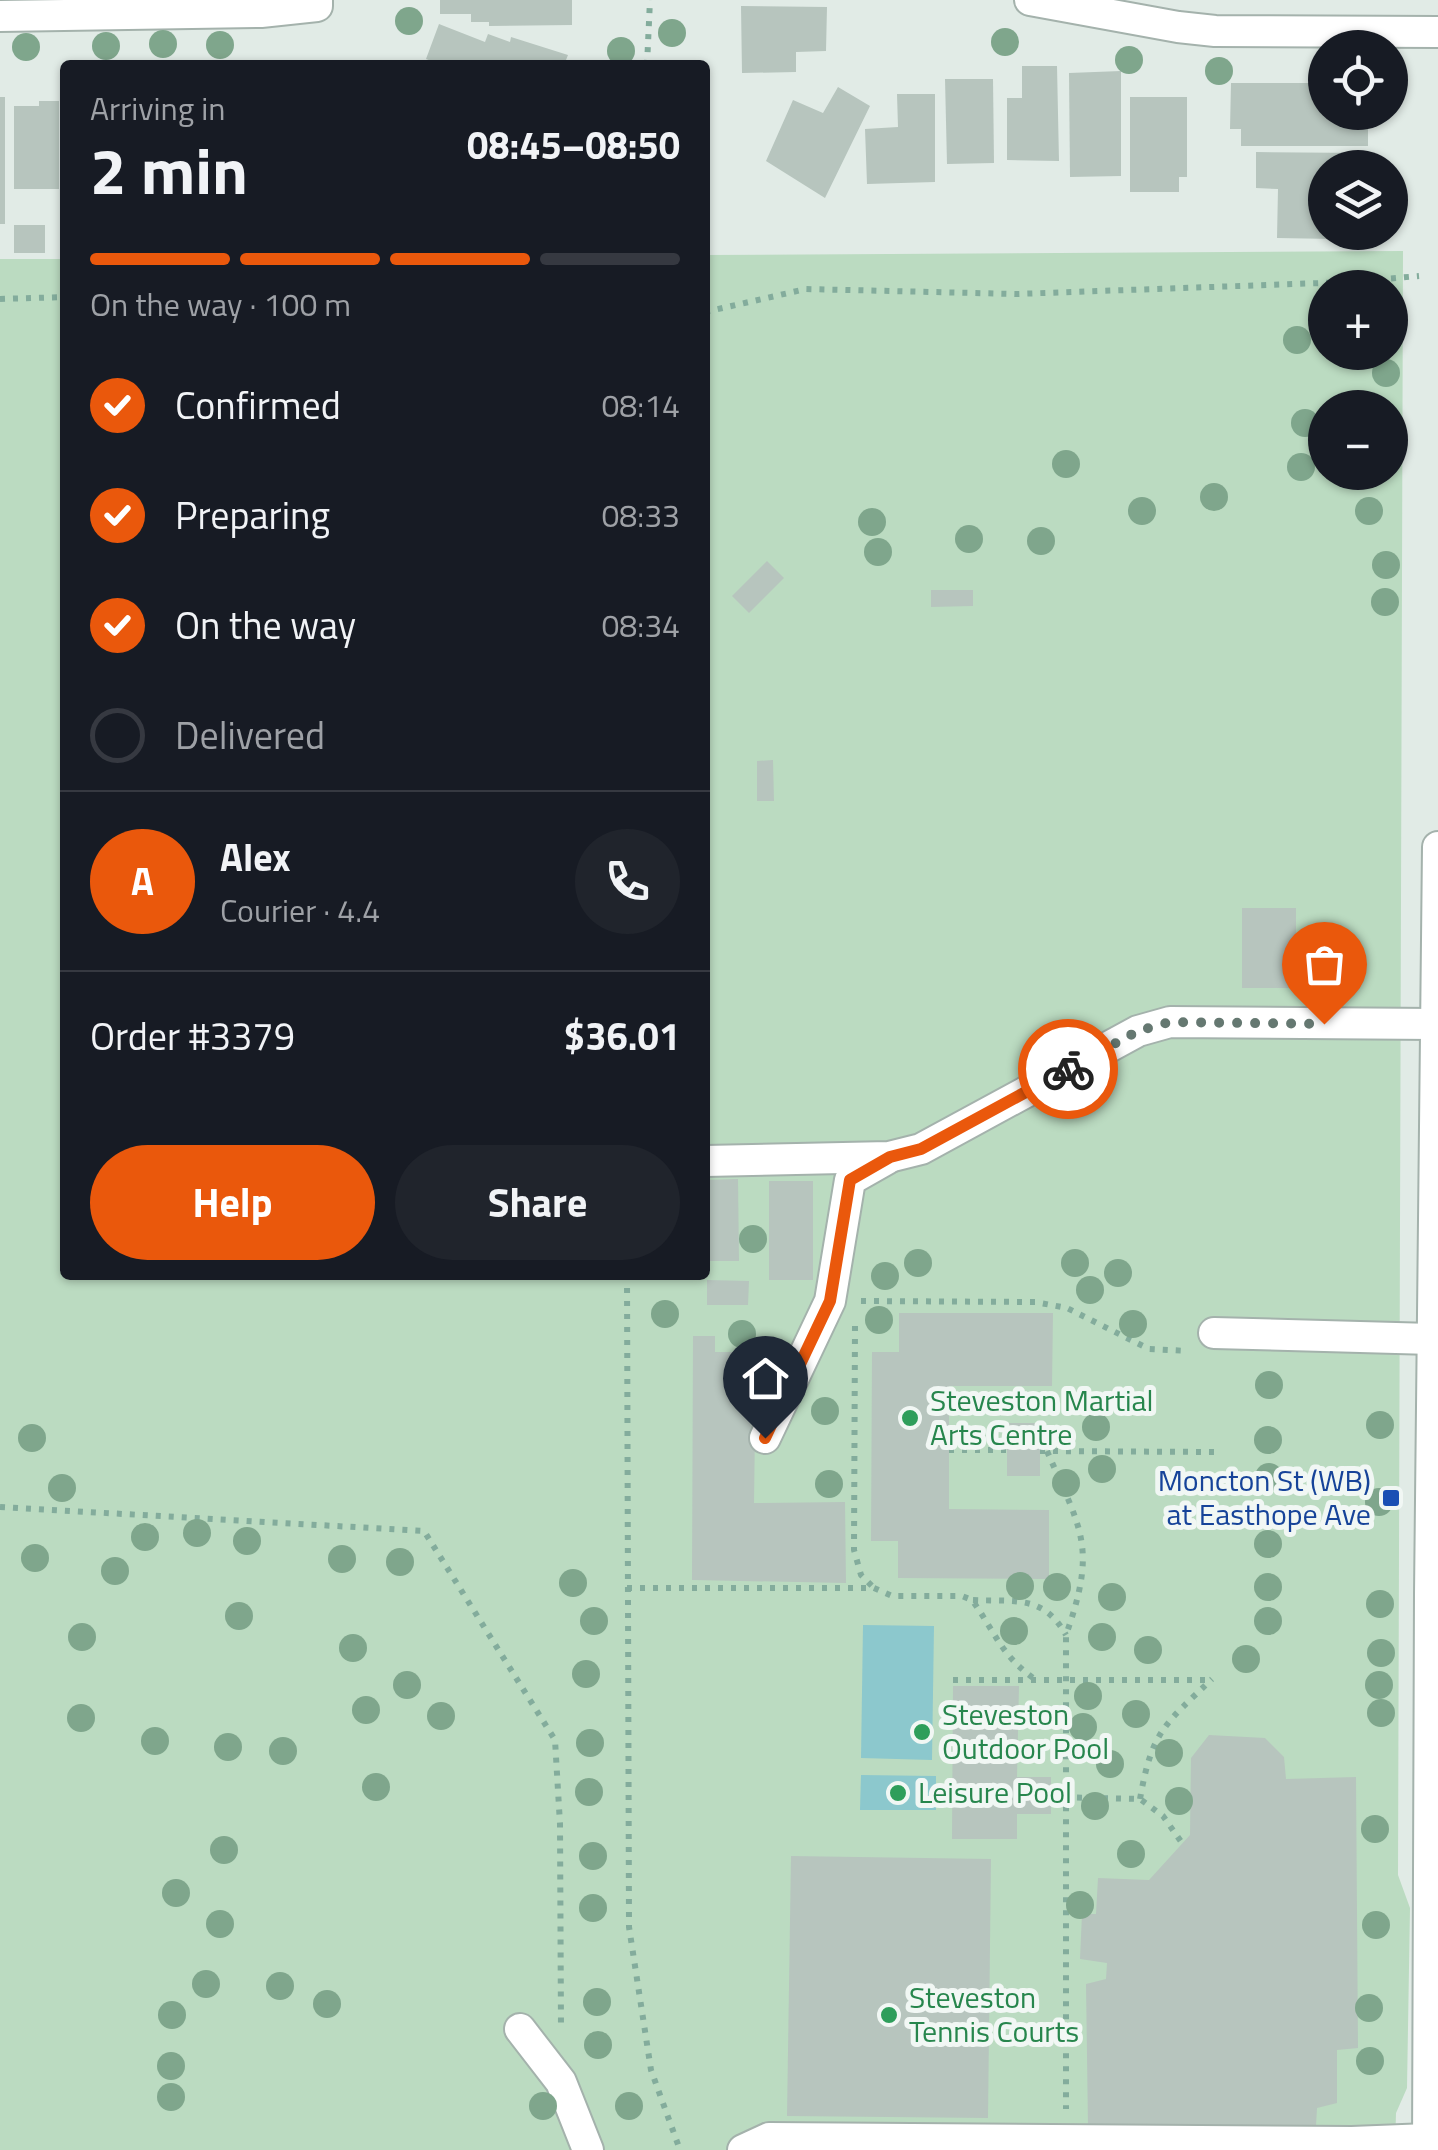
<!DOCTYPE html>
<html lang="en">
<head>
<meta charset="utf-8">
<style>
	body { margin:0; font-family:"Titillium Web",sans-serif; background:#20242c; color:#f1f3f6; height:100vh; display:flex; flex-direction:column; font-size:38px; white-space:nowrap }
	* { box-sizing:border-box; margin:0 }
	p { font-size:32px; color:#9ea1a6 }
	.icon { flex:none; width:55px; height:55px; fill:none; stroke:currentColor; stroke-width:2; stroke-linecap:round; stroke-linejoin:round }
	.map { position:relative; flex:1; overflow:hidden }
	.drawer { position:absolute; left:60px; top:60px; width:650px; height:1220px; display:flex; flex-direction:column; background:#171b24; border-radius:10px; box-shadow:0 2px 8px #0004 }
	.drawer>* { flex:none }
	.buttons { position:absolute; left:1308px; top:30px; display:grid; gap:20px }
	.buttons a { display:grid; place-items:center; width:100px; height:100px; border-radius:50%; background:#171b24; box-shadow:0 2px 8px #0004; font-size:50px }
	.pin { position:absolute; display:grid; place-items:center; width:85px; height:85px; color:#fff; margin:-102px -42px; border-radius:50% 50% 50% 0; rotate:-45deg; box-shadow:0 0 10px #0007 }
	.pin .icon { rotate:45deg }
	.courier { position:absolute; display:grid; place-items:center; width:100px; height:100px; margin:-50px; border:8px solid #ea580c; border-radius:50%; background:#fff; color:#222; box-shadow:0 2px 12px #0007 }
	.headline em { font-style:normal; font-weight:700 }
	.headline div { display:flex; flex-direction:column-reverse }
	.headline { display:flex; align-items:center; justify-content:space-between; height:170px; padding:0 30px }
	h1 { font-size:65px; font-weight:700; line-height:75px }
	.bar { display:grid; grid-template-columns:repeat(4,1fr); gap:15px 10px; align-content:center; height:120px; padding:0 30px }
	.bar i { height:12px; border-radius:8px; background:#363941 }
	.bar .current { background:#ea580c }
	.bar p { grid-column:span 4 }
	.line { display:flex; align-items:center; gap:25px; padding:0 30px; border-top:2px solid #363941 }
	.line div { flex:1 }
	.round { display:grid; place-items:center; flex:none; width:105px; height:105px; border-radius:52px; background:#20242c }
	ol { padding:0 30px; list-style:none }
	li { display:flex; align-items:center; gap:30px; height:110px }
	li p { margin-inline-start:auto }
	li .icon { padding:10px; border-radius:50%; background:#ea580c; color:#fff; stroke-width:4 }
	li:last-child { color:#9ea1a6 }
	li i { width:55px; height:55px; border:5px solid #363941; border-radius:50% }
	.cta { display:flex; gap:20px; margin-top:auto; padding:20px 30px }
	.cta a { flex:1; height:115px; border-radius:60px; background:#ea580c; color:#fff; font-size:40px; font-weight:700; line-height:115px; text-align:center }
	.cta a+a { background:#20242c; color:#f1f3f6 }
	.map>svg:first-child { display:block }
	.green { fill:#bbdbc1; fill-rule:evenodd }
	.water { fill:#8cc8cd }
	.building { fill:#b7c5be }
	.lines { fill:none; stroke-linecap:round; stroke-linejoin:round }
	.minor-casing { stroke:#a4b2ac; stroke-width:34 }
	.path { stroke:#83ac9c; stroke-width:6; stroke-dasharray:5 8; stroke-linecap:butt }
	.minor { stroke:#fff; stroke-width:30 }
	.tree { fill:#7fa68c }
	.done { stroke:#657871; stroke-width:10; stroke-dasharray:0 18 }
	.route { stroke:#ea580c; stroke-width:12 }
	.leisure-dot { fill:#2e9e5b; stroke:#f1f7f4; stroke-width:4 }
	.transit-dot { fill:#1a4fb4; stroke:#f1f7f4; stroke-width:4 }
	.labels { text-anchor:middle; stroke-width:10; stroke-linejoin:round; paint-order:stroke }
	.leisure-label { font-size:30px; fill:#27864d; stroke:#f1f7f4; text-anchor:start }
	.transit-label { font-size:30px; fill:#164399; stroke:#f1f7f4; text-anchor:end }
</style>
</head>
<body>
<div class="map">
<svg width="1438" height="2150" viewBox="0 0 1438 2150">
	<rect width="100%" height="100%" fill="#e1ebe6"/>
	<path class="green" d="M1403 251 1398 1875 1410 1908 1407 2088 1396 2113 1395 2150H0V259H65V1275H705V255ZM1325 288H1390V352H1325ZM1325 408H1390V472H1325Z"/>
	<g class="water">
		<polygon points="863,1625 934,1626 932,1760 861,1758"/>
		<polygon points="861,1775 936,1776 936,1810 860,1810"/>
	</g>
	<g class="building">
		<polygon points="440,0 572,0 572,25 489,26 489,22 471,22 471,14 440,14"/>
		<polygon points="741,6 827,7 826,51 796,52 796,72 742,73"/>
		<polygon points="439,24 485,42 488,34 510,42 511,37 568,55 564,65 442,65 426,59"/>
		<polygon points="1022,66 1057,66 1059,161 1007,160 1007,98 1022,98"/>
		<polygon points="1121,71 1121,176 1070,177 1069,73"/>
		<polygon points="945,79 993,79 994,163 947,164"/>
		<polygon points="1231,83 1325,83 1325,112 1368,112 1368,146 1241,146 1241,129 1230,129"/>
		<polygon points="838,87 870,106 825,198 766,161 793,100 823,113"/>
		<polygon points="897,94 935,94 935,182 867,184 865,129 898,127"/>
		<rect x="0" y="97" width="5" height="127"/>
		<polygon points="1130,97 1187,97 1187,177 1179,177 1179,192 1130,192"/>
		<polygon points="39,101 59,101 59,189 14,189 14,106 39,106"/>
		<polygon points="1256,152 1364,153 1364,168 1325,168 1325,232 1335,232 1334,239 1277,238 1278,189 1256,188"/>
		<rect x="14" y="225" width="31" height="28"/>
		<polygon points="767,561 784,578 749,613 732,596"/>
		<polygon points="931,590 973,590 973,606 931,607"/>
		<polygon points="773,760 774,801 757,801 757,761"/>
		<rect x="1242" y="908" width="54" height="80"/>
		<polygon points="738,1179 739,1261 705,1261 705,1180"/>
		<rect x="769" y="1181" width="44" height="99"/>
		<polygon points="707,1280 749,1281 748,1305 707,1305"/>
		<polygon points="899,1313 1053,1313 1052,1386 949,1386 949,1509 1049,1510 1049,1579 898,1578 898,1541 871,1541 872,1352 899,1352"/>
		<polygon points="693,1336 715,1336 715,1352 756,1352 754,1503 845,1502 846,1583 692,1580"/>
		<rect x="1007" y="1423" width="33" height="53"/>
		<polygon points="953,1686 1019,1686 1017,1777 1051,1777 1051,1814 1017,1814 1017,1839 952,1839"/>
		<polygon points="1209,1735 1265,1738 1284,1757 1286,1779 1356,1777 1358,2048 1337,2050 1337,2103 1317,2108 1316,2126 1088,2126 1086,1984 1106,1979 1107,1963 1080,1959 1082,1914 1096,1914 1098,1878 1149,1880 1190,1835 1191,1758"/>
		<polygon points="791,1856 991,1859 988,2118 787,2116"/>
	</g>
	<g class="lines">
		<g class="minor-casing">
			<g id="minor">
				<polyline points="1030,0 1178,27 1215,31 1438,32"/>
				<polyline points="0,16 261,12 317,6 317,0"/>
				<polyline points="705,1161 889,1157 921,1149 1138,1031 1170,1022 1435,1024"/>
				<polyline points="1214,1333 1432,1339"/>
				<polyline points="765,1438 830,1301 850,1180 887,1159"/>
				<polyline points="520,2029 561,2082 588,2150"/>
				<polyline points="743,2150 769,2138 1352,2142 1428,2139"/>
				<polyline points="1428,2150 1430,1594 1438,847"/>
			</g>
		</g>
		<g class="path">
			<polyline points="647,65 650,0"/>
			<polyline points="0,299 65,297"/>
			<polyline points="705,312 806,289 1016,294 1350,282 1419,276"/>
			<polyline points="627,1275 629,1927 651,2070 680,2150"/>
			<polyline points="861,1301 1035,1302 1067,1308 1149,1349 1188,1351"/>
			<polyline points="855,1326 854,1550 861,1575 873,1587"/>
			<polyline points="949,1450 1007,1450"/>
			<polyline points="1040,1451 1214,1452"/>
			<path d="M1047 1451C1082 1532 1097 1547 1066 1635V2109"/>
			<polyline points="0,1507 424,1531 555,1740 560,1824 561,2030"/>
			<path d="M627 1588H874L892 1596H962L972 1600C996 1633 1001 1657 1039 1682"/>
			<path d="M973 1600C1014 1602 1043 1594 1066 1635"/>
			<polyline points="953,1680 1208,1680"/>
			<polyline points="1051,1797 1140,1799 1163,1816 1182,1843"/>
			<path d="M1140 1799C1152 1731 1164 1725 1212 1679"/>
		</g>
		<use href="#minor" class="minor"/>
	</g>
	<g class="tree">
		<circle cx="409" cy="21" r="14"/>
		<circle cx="672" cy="33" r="14"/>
		<circle cx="1005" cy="42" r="14"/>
		<circle cx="163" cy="44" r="14"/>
		<circle cx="220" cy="45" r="14"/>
		<circle cx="106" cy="46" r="14"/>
		<circle cx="26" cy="47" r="14"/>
		<circle cx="621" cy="51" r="14"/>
		<circle cx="1129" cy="60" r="14"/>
		<circle cx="1219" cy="71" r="14"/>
		<circle cx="1297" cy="340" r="14"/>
		<circle cx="1386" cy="373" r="14"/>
		<circle cx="1305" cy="423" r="14"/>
		<circle cx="1066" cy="464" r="14"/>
		<circle cx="1301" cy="467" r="14"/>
		<circle cx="1214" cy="497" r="14"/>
		<circle cx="1142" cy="511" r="14"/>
		<circle cx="1369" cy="511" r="14"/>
		<circle cx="872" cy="522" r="14"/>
		<circle cx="969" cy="539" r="14"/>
		<circle cx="1041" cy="541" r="14"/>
		<circle cx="878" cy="552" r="14"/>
		<circle cx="1386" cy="565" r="14"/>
		<circle cx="1385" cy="602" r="14"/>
		<circle cx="753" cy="1239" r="14"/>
		<circle cx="918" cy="1263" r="14"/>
		<circle cx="1075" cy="1263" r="14"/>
		<circle cx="1118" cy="1273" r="14"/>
		<circle cx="885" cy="1276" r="14"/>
		<circle cx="1090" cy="1290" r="14"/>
		<circle cx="665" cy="1314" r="14"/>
		<circle cx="879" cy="1320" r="14"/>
		<circle cx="1133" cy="1324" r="14"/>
		<circle cx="742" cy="1334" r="14"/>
		<circle cx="1269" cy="1385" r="14"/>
		<circle cx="825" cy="1411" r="14"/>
		<circle cx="1380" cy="1425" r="14"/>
		<circle cx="1096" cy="1427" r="14"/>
		<circle cx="32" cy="1438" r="14"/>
		<circle cx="1268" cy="1440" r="14"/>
		<circle cx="1102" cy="1469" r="14"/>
		<circle cx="1269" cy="1477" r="14"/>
		<circle cx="1066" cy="1483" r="14"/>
		<circle cx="829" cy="1484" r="14"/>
		<circle cx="62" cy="1488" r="14"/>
		<circle cx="1379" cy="1502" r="14"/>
		<circle cx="197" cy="1533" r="14"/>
		<circle cx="145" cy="1537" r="14"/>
		<circle cx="247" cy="1541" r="14"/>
		<circle cx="1268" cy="1544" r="14"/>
		<circle cx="35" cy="1558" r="14"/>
		<circle cx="342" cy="1559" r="14"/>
		<circle cx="400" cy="1562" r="14"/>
		<circle cx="115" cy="1571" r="14"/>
		<circle cx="573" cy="1583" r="14"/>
		<circle cx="1020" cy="1586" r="14"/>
		<circle cx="1057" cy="1587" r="14"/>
		<circle cx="1268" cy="1587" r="14"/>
		<circle cx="1112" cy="1597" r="14"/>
		<circle cx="1380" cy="1604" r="14"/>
		<circle cx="239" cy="1616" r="14"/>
		<circle cx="594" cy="1621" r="14"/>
		<circle cx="1268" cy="1621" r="14"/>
		<circle cx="1014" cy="1631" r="14"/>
		<circle cx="82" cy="1637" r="14"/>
		<circle cx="1102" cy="1637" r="14"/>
		<circle cx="353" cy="1648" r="14"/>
		<circle cx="1148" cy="1650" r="14"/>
		<circle cx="1381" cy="1653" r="14"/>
		<circle cx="1246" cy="1659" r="14"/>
		<circle cx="586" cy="1674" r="14"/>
		<circle cx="407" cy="1685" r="14"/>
		<circle cx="1379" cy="1685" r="14"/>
		<circle cx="1088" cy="1696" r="14"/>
		<circle cx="366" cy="1710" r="14"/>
		<circle cx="1381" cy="1713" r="14"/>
		<circle cx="1136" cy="1714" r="14"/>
		<circle cx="441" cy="1716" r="14"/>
		<circle cx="81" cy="1718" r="14"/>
		<circle cx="1083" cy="1727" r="14"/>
		<circle cx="155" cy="1741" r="14"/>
		<circle cx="590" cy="1743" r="14"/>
		<circle cx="228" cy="1747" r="14"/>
		<circle cx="283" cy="1751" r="14"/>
		<circle cx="1169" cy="1753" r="14"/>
		<circle cx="1110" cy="1764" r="14"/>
		<circle cx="376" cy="1787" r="14"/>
		<circle cx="589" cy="1792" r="14"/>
		<circle cx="1179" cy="1801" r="14"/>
		<circle cx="1095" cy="1806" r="14"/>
		<circle cx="1375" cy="1829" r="14"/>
		<circle cx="224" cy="1850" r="14"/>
		<circle cx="1131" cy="1854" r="14"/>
		<circle cx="593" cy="1856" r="14"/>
		<circle cx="176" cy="1893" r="14"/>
		<circle cx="1080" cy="1905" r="14"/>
		<circle cx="593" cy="1908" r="14"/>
		<circle cx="220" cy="1924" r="14"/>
		<circle cx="1376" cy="1925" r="14"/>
		<circle cx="206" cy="1984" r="14"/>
		<circle cx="280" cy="1986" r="14"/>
		<circle cx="597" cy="2002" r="14"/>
		<circle cx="327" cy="2004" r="14"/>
		<circle cx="1369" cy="2008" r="14"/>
		<circle cx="172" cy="2015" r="14"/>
		<circle cx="598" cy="2045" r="14"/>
		<circle cx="1370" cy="2061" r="14"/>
		<circle cx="171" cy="2066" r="14"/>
		<circle cx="171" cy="2097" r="14"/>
		<circle cx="543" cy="2106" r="14"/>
		<circle cx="629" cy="2106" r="14"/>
	</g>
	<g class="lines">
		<polyline class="done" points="1068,1069 1138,1031 1170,1022 1324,1024"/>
		<polyline class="route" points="765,1438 830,1301 850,1180 890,1157 921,1149 1068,1069"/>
	</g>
	<g class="leisure-dot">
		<circle cx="910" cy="1418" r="10"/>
		<circle cx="922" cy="1732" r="10"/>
		<circle cx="898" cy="1793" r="10"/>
		<circle cx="889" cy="2015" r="10"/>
	</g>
	<rect class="transit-dot" x="1381" y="1488" width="20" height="20" rx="5"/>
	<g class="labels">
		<g class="leisure-label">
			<text x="930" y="1411">Steveston Martial<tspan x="930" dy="34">Arts Centre</tspan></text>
			<text x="942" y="1725">Steveston<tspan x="942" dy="34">Outdoor Pool</tspan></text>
			<text x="918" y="1803">Leisure Pool</text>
			<text x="909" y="2008">Steveston<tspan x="909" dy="34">Tennis Courts</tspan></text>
		</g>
		<g class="transit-label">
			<text x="1371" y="1491">Moncton St (WB)<tspan x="1371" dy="34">at Easthope Ave</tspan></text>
		</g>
	</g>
</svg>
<div class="buttons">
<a><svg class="icon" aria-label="locate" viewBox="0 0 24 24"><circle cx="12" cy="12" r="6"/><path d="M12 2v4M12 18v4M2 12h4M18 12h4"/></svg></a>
<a><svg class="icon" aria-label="layers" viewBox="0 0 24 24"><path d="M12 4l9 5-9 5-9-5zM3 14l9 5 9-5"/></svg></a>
<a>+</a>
<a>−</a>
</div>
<div class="pin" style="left:1324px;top:1024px;background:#ea580c"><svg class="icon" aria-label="bag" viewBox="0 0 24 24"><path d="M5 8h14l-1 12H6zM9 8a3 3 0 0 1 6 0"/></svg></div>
<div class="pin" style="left:765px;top:1438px;background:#1f2937"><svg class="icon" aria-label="home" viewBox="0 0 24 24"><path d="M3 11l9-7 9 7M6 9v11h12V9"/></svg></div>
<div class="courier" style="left:1068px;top:1069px"><svg class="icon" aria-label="bike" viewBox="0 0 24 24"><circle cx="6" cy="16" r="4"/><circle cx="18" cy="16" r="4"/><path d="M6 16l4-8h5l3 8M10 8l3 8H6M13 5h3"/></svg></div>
<section class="drawer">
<div class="headline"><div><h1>2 min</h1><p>Arriving in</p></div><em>08:45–08:50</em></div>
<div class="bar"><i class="current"></i><i class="current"></i><i class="current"></i><i></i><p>On the way · 100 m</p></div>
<ol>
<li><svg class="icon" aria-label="check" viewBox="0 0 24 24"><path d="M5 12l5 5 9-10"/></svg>Confirmed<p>08:14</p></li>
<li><svg class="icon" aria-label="check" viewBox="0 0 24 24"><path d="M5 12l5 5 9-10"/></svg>Preparing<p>08:33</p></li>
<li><svg class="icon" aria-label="check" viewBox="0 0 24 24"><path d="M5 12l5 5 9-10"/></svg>On the way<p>08:34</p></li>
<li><i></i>Delivered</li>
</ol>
<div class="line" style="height:180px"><b class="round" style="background:#ea580c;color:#fff">A</b><div><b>Alex</b><p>Courier · 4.4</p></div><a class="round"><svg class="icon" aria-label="phone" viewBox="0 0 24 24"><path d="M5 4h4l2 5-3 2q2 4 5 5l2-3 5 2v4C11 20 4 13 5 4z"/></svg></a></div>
<div class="line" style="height:130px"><div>Order #3379</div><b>$36.01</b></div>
<div class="cta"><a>Help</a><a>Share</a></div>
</section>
</div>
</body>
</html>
